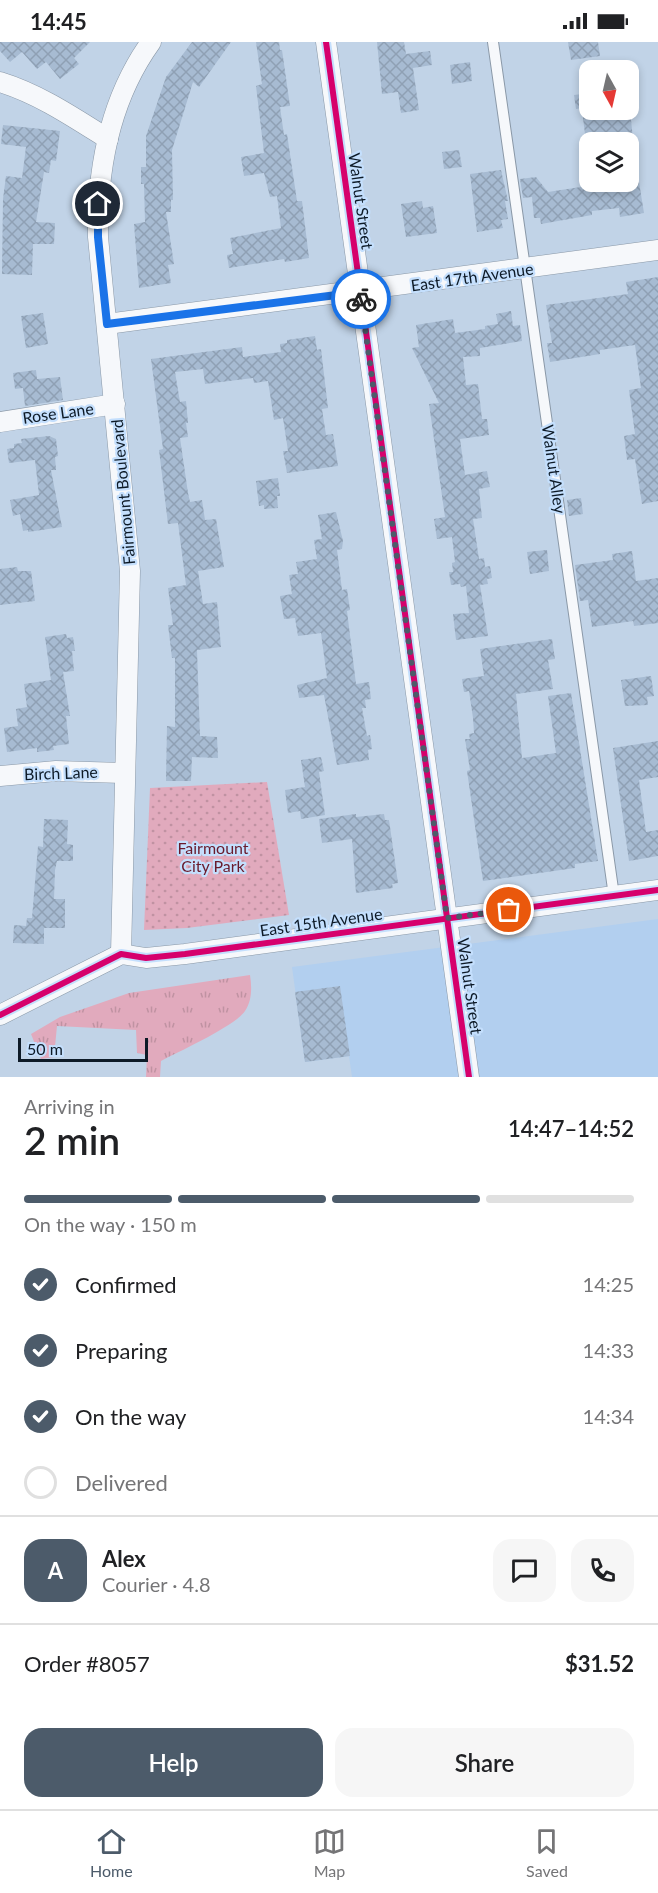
<!DOCTYPE html>
<html lang="en">
<head>
<meta charset="utf-8">
<style>
	body { margin:0; font-family:Lato,sans-serif; background:#f6f6f6; color:#202124; height:100vh; display:flex; flex-direction:column; font-size:22px; white-space:nowrap }
	* { box-sizing:border-box; margin:0 }
	p { font-size:20px; color:#757577 }
	.icon { flex:none; width:33px; height:33px; fill:none; stroke:currentColor; stroke-width:2; stroke-linecap:round; stroke-linejoin:round }
	.map { position:relative; height:1035px; overflow:hidden }
	.sheet { display:flex; flex-direction:column; background:#fff; flex:1 }
	.sheet>* { flex:none }
	.needle { width:39px; rotate:172deg }
	.buttons { position:absolute; left:579px; top:18px; display:grid; gap:12px }
	.buttons a { display:grid; place-items:center; width:60px; height:60px; border-radius:12px; background:#fff; box-shadow:0 3px 9px #0003; font-size:30px }
	.scale { position:absolute; left:18px; bottom:15px; width:130px; box-sizing:border-box; padding-left:6px; border:3px solid #0d1a27; border-top:0; font-size:16px; line-height:21px; white-space:nowrap; color:#0d1a27; -webkit-text-stroke:4px #c4dffd; paint-order:stroke }
	.pin { position:absolute; display:grid; place-items:center; width:51px; height:51px; color:#fff; margin:-26px; border:3px solid #fff; border-radius:50%; box-shadow:0 2px 6px #0007 }
	.courier { position:absolute; display:grid; place-items:center; width:60px; height:60px; margin:-30px; border:4px solid #1a73e8; border-radius:50%; background:#fff; color:#222; box-shadow:0 2px 8px #0007 }
	.headline em { font-style:normal; font-weight:600 }
	.headline div { display:flex; flex-direction:column-reverse }
	.headline { display:flex; align-items:center; justify-content:space-between; height:102px; padding:0 24px }
	h1 { font-size:39px; font-weight:600; line-height:45px }
	.bar { display:grid; grid-template-columns:repeat(4,1fr); gap:9px 6px; align-content:center; height:72px; padding:0 24px }
	.bar i { height:8px; border-radius:4px; background:#e0e0e0 }
	.bar .on { background:#4c5b6a }
	.bar p { grid-column:span 4 }
	.line { display:flex; align-items:center; gap:15px; padding:0 24px; border-top:2px solid #e0e0e0 }
	.line div { flex:1 }
	.round { display:grid; place-items:center; flex:none; width:63px; height:63px; border-radius:18px; background:#f6f6f6 }
	ol { padding:0 24px; list-style:none }
	li { display:flex; align-items:center; gap:18px; height:66px }
	li p { margin-inline-start:auto }
	li .icon { padding:6px; border-radius:50%; background:#4c5b6a; color:#fff; stroke-width:4 }
	li:last-child { color:#757577 }
	li i { width:33px; height:33px; border:3px solid #e0e0e0; border-radius:50% }
	.cta { display:flex; gap:12px; margin-top:auto; padding:12px 24px }
	.cta a { flex:1; height:69px; border-radius:18px; background:#4c5b6a; color:#fff; font-size:24px; font-weight:600; line-height:69px; text-align:center }
	.cta a+a { background:#f6f6f6; color:#202124 }
	.status { display:flex; justify-content:space-between; align-items:center; height:42px; padding:0 30px; background:#fff; direction:ltr }
	.status svg { height:16px; fill:currentColor }
	.dock { display:flex; justify-content:space-around; align-items:center; height:84px; border-top:2px solid #e0e0e0; background:#fff; font-size:16px; color:#757577 }
	.dock a { display:grid; justify-items:center; gap:3px }
	.dock .on { color:#4c5b6a }
	.map>svg:first-child { display:block }
	.built { fill:#b2cfef }
	.grass { fill:url(#grass-tufts) }
	.park { fill:url(#park-dots) }
	.building { fill:url(#building-cross-hatch) }
	.lines { fill:none; stroke-linecap:round; stroke-linejoin:round }
	.service-casing { stroke:#8a98a7; stroke-width:12 }
	.minor-casing { stroke:#8a98a7; stroke-width:21 }
	.service { stroke:#f6f8fb; stroke-width:10 }
	.minor { stroke:#f6f8fb; stroke-width:20 }
	.cycleway-casing { stroke:#c4dffd; stroke-width:10 }
	.cycleway { stroke:#d6006c; stroke-width:6 }
	.done { stroke:#4c5b6a; stroke-width:6; stroke-dasharray:0 10.8 }
	.route { stroke:#1a73e8; stroke-width:8 }
	.labels { text-anchor:middle; stroke-width:4.5; stroke-linejoin:round; paint-order:stroke }
	.street-label { font-size:16px; fill:#0d1a27; stroke:#c4dffd }
	.park-label { font-size:16px; fill:#691a2c; stroke:#c4dffd }
</style>
</head>
<body>
<div class="status"><b>14:45</b><svg viewBox="0 0 49 12"><path d="M0 12V9h3v3zM5 12V6h3v6zM10 12V3h3v9zM15 12V0h3v12zM26 1h20v11H26zM47 4h2v5h-2z"/></svg></div>
<div class="map">
<svg width="658" height="1035" viewBox="0 0 658 1035">
	<defs>
		<pattern id="grass-tufts" width="24" height="20" patternUnits="userSpaceOnUse" patternTransform="scale(1.5)"><rect width="24" height="20" fill="#e1aabd"/><path d="M3 7l-1-3M5 7V3M7 7l1-3M15 17l-1-3M17 17v-4M19 17l1-3" fill="none" stroke="#c092a2"/></pattern>
		<pattern id="park-dots" width="8" height="8" patternUnits="userSpaceOnUse" patternTransform="scale(1.5)"><rect width="8" height="8" fill="#e1aabd"/><path d="M2 2h.1M6 6h.1" fill="none" stroke="#c092a2" stroke-width="1.8" stroke-linecap="round"/></pattern>
		<pattern id="building-cross-hatch" width="8" height="8" patternUnits="userSpaceOnUse" patternTransform="scale(1.5)"><rect width="8" height="8" fill="#a7bbd2"/><path d="M0 0l8 8M0 8l8-8" fill="none" stroke="#8fa0b4"/></pattern>
	</defs>
	<rect width="100%" height="100%" fill="#c1d3e7"/>
	<polygon class="built" points="658,877 658,1035 352,1035 349,1014 305,1020 292,925"/>
	<path class="grass" d="M250 933C252 945 252 959 245 969 235 984 180 1009 161 1019L160 1035H146L147 1013 137 1011 136 988 57 984 54 1015 41 1017 31 992 60 975 129 951Z"/>
	<polygon class="park" points="267,740 289,873 187,886 144,888 150,746"/>
	<g class="building">
		<polygon points="0,0 90,0 74,16 79,22 60,37 46,20 37,27 22,10 10,20 0,9"/>
		<polygon points="192,0 231,0 199,45 193,40 172,108 173,158 171,158 171,170 166,170 174,222 168,223 171,241 139,246 134,182 145,180 144,142 141,142 141,125 146,125 146,94 166,35"/>
		<polygon points="256,0 279,0 280,8 282,8 290,64 280,65 284,93 287,92 297,159 302,159 309,216 285,220 284,217 229,226 227,213 233,212 230,196 281,186 277,154 270,155 264,131 244,134 241,115 264,111 256,44 262,42"/>
		<polygon points="377,0 404,0 406,12 430,9 432,23 413,26 419,68 401,71 398,50 382,52"/>
		<polygon points="568,0 598,0 600,14 571,18"/>
		<polygon points="470,20 472,39 452,42 450,23"/>
		<polygon points="590,51 590,65 576,67 574,53"/>
		<polygon points="582,68 630,68 633,97 586,100"/>
		<polygon points="3,83 60,89 56,119 51,118 49,131 44,130 36,180 55,181 54,202 33,202 32,233 2,232 3,157 6,134 22,136 26,105 1,102"/>
		<polygon points="459,108 462,125 444,127 442,110"/>
		<polygon points="501,128 508,159 505,159 508,177 501,178 503,186 477,190 470,132"/>
		<polygon points="536,135 548,150 587,144 587,140 639,140 644,171 620,175 619,166 592,169 592,173 541,182 540,176 534,176 532,155 523,156 520,137"/>
		<polygon points="422,159 423,166 433,164 437,191 406,195 401,162"/>
		<polygon points="658,235 658,459 642,462 635,417 627,418 624,394 635,392 629,348 641,346 635,303 600,308 600,312 550,320 547,301 552,301 546,263 628,252 626,240"/>
		<polygon points="511,269 513,284 520,283 522,299 480,306 480,314 463,315 466,343 478,342 482,377 487,377 489,393 460,397 465,433 487,429 490,445 479,447 482,476 473,477 479,517 484,516 485,525 490,524 492,536 487,537 488,542 480,543 488,594 456,598 453,572 469,571 466,544 461,545 460,542 451,543 449,530 453,530 452,521 455,520 452,495 437,497 434,477 445,475 429,362 439,361 412,306 419,305 416,283 453,277 455,291 485,287 485,284 498,282 496,272"/>
		<polygon points="43,271 48,302 26,306 21,274"/>
		<polygon points="315,294 317,308 321,307 328,366 322,367 326,393 333,392 338,424 287,431 283,409 288,409 283,376 274,378 268,339 254,341 253,336 205,342 203,327 175,330 180,360 186,359 188,381 186,381 188,395 180,396 188,451 190,460 202,458 205,478 216,477 224,525 198,529 203,562 217,560 221,605 197,608 200,694 217,695 218,716 192,715 191,739 166,739 167,684 175,685 175,616 172,616 168,583 173,583 168,546 186,543 178,481 168,482 159,408 163,407 151,317 242,305 243,315 281,310 280,302 287,301 287,298"/>
		<polygon points="36,328 37,337 60,335 63,358 25,364 23,346 15,347 13,331"/>
		<polygon points="49,394 56,397 58,414 55,415 56,428 51,428 62,485 28,490 28,488 23,489 20,472 13,474 10,458 39,453 35,418 9,421 7,407 14,406 14,402 22,401 21,397"/>
		<polygon points="278,436 280,454 277,454 278,466 264,467 264,463 259,464 256,439"/>
		<polygon points="581,456 583,472 569,474 567,458"/>
		<polygon points="336,470 343,499 342,507 337,508 342,548 347,547 350,568 347,569 356,642 369,640 371,657 365,658 366,666 362,666 367,694 370,693 372,707 368,708 369,718 337,723 324,653 299,656 297,643 327,636 321,591 298,594 295,576 284,577 280,554 292,552 289,533 298,532 296,520 317,517 314,498 322,497 318,473"/>
		<polygon points="547,508 549,529 530,532 527,510"/>
		<polygon points="632,509 636,539 658,536 658,581 634,584 633,579 592,585 588,558 580,559 575,523 613,518 612,512"/>
		<polygon points="17,525 18,529 31,529 35,559 0,563 0,527"/>
		<polygon points="66,592 67,596 73,595 75,609 72,609 74,629 63,630 70,674 66,674 69,702 53,704 54,708 37,710 37,706 7,710 4,686 18,684 16,667 27,665 24,642 51,638 45,595"/>
		<polygon points="552,597 555,617 548,618 553,647 516,652 522,716 556,711 548,654 571,651 598,819 575,822 575,826 483,839 467,729 470,728 465,697 470,697 469,692 474,691 473,676 469,649 464,650 462,637 484,634 480,607"/>
		<polygon points="651,634 654,654 647,655 648,663 625,664 621,638"/>
		<polygon points="658,699 658,735 639,738 646,790 658,788 658,814 629,819 613,706"/>
		<polygon points="321,715 324,729 319,730 325,773 301,777 300,769 288,771 285,748 305,745 301,718"/>
		<polygon points="356,772 356,775 384,772 385,778 389,778 398,841 392,842 393,846 356,851 352,797 322,801 319,777"/>
		<polygon points="44,777 68,778 67,802 73,803 73,819 57,819 55,828 54,857 65,857 65,886 44,886 44,902 13,901 14,883 26,884 27,876 32,876 38,804 43,805"/>
		<polygon points="340,944 350,1014 305,1020 295,950"/>
	</g>
	<g class="lines">
		<g class="service-casing">
			<polyline id="service" points="493,0 614,854"/>
		</g>
		<g class="minor-casing">
			<g id="minor">
				<polyline points="326,0 469,1035"/>
				<path d="M0 40C39 52 73 75 108 97"/>
				<polyline points="107,282 658,208"/>
				<polyline points="0,380 115,362"/>
				<polyline points="0,734 56,729 123,731"/>
				<path d="M121 912 130 529 98 195C97 126 110 57 151 0"/>
				<polyline points="0,973 121,912 146,916 185,912 658,848"/>
			</g>
		</g>
		<use href="#service" class="service"/>
		<use href="#minor" class="minor"/>
		<g class="cycleway-casing">
			<g id="cycleway">
				<polyline points="326,0 469,1035"/>
				<polyline points="0,973 121,912 146,916 185,912 658,848"/>
			</g>
		</g>
		<use href="#cycleway" class="cycleway"/>
	</g>
	<g class="lines">
		<polyline class="done" points="361,257 447,876 509,868"/>
		<polyline class="route" points="98,162 98,195 107,282 360,250 361,257"/>
	</g>
	<g class="labels">
		<g class="street-label">
			<text transform="translate(361 159) rotate(82)" y="6">Walnut Street</text>
			<text transform="translate(472 235) rotate(-8)" y="6">East 17th Avenue</text>
			<text transform="translate(58 371) rotate(-8)" y="6">Rose Lane</text>
			<text transform="translate(554 427) rotate(82)" y="6">Walnut Alley</text>
			<text transform="translate(123 450) rotate(-95)" y="6">Fairmount Boulevard</text>
			<text transform="translate(61 731) rotate(-2)" y="6">Birch Lane</text>
			<text transform="translate(321 880) rotate(-8)" y="6">East 15th Avenue</text>
			<text transform="translate(470 944) rotate(82)" y="6">Walnut Street</text>
		</g>
		<g class="park-label">
			<text x="213" y="812">Fairmount<tspan x="213" dy="18">City Park</tspan></text>
		</g>
	</g>
</svg>
<div class="buttons">
<a><svg class="needle" viewBox="-14 -14 28 28"><path d="M0-13l5 13h-10z" fill="#e53935"/><path d="M0 13l5-13h-10z" fill="#757577"/></svg></a>
<a><svg class="icon" aria-label="layers" viewBox="0 0 24 24"><path d="M12 4l9 5-9 5-9-5zM3 14l9 5 9-5"/></svg></a>
</div>
<div class="scale">50 m</div>
<div class="pin" style="left:509px;top:868px;background:#ea580c"><svg class="icon" aria-label="bag" viewBox="0 0 24 24"><path d="M5 8h14l-1 12H6zM9 8a3 3 0 0 1 6 0"/></svg></div>
<div class="pin" style="left:98px;top:162px;background:#1f2937"><svg class="icon" aria-label="home" viewBox="0 0 24 24"><path d="M3 11l9-7 9 7M6 9v11h12V9"/></svg></div>
<div class="courier" style="left:361px;top:257px"><svg class="icon" aria-label="bike" viewBox="0 0 24 24"><circle cx="6" cy="16" r="4"/><circle cx="18" cy="16" r="4"/><path d="M6 16l4-8h5l3 8M10 8l3 8H6M13 5h3"/></svg></div>
</div>
<section class="sheet">
<div class="headline"><div><h1>2 min</h1><p>Arriving in</p></div><em>14:47–14:52</em></div>
<div class="bar"><i class="on"></i><i class="on"></i><i class="on"></i><i></i><p>On the way · 150 m</p></div>
<ol>
<li><svg class="icon" aria-label="check" viewBox="0 0 24 24"><path d="M5 12l5 5 9-10"/></svg>Confirmed<p>14:25</p></li>
<li><svg class="icon" aria-label="check" viewBox="0 0 24 24"><path d="M5 12l5 5 9-10"/></svg>Preparing<p>14:33</p></li>
<li><svg class="icon" aria-label="check" viewBox="0 0 24 24"><path d="M5 12l5 5 9-10"/></svg>On the way<p>14:34</p></li>
<li><i></i>Delivered</li>
</ol>
<div class="line" style="height:108px"><b class="round" style="background:#4c5b6a;color:#fff">A</b><div><b>Alex</b><p>Courier · 4.8</p></div><a class="round"><svg class="icon" aria-label="chat" viewBox="0 0 24 24"><path d="M4 5h16v11H9l-5 4z"/></svg></a><a class="round"><svg class="icon" aria-label="phone" viewBox="0 0 24 24"><path d="M5 4h4l2 5-3 2q2 4 5 5l2-3 5 2v4C11 20 4 13 5 4z"/></svg></a></div>
<div class="line" style="height:78px"><div>Order #8057</div><b>$31.52</b></div>
<div class="cta"><a>Help</a><a>Share</a></div>
</section>
<nav class="dock">
<a class="on"><svg class="icon" aria-label="home" viewBox="0 0 24 24"><path d="M3 11l9-7 9 7M6 9v11h12V9"/></svg>Home</a>
<a><svg class="icon" aria-label="map" viewBox="0 0 24 24"><path d="M3 6l6-2 6 2 6-2v14l-6 2-6-2-6 2zM9 4v14M15 6v14"/></svg>Map</a>
<a><svg class="icon" aria-label="saved" viewBox="0 0 24 24"><path d="M7 4h10v16l-5-4-5 4z"/></svg>Saved</a>
</nav>
</body>
</html>
